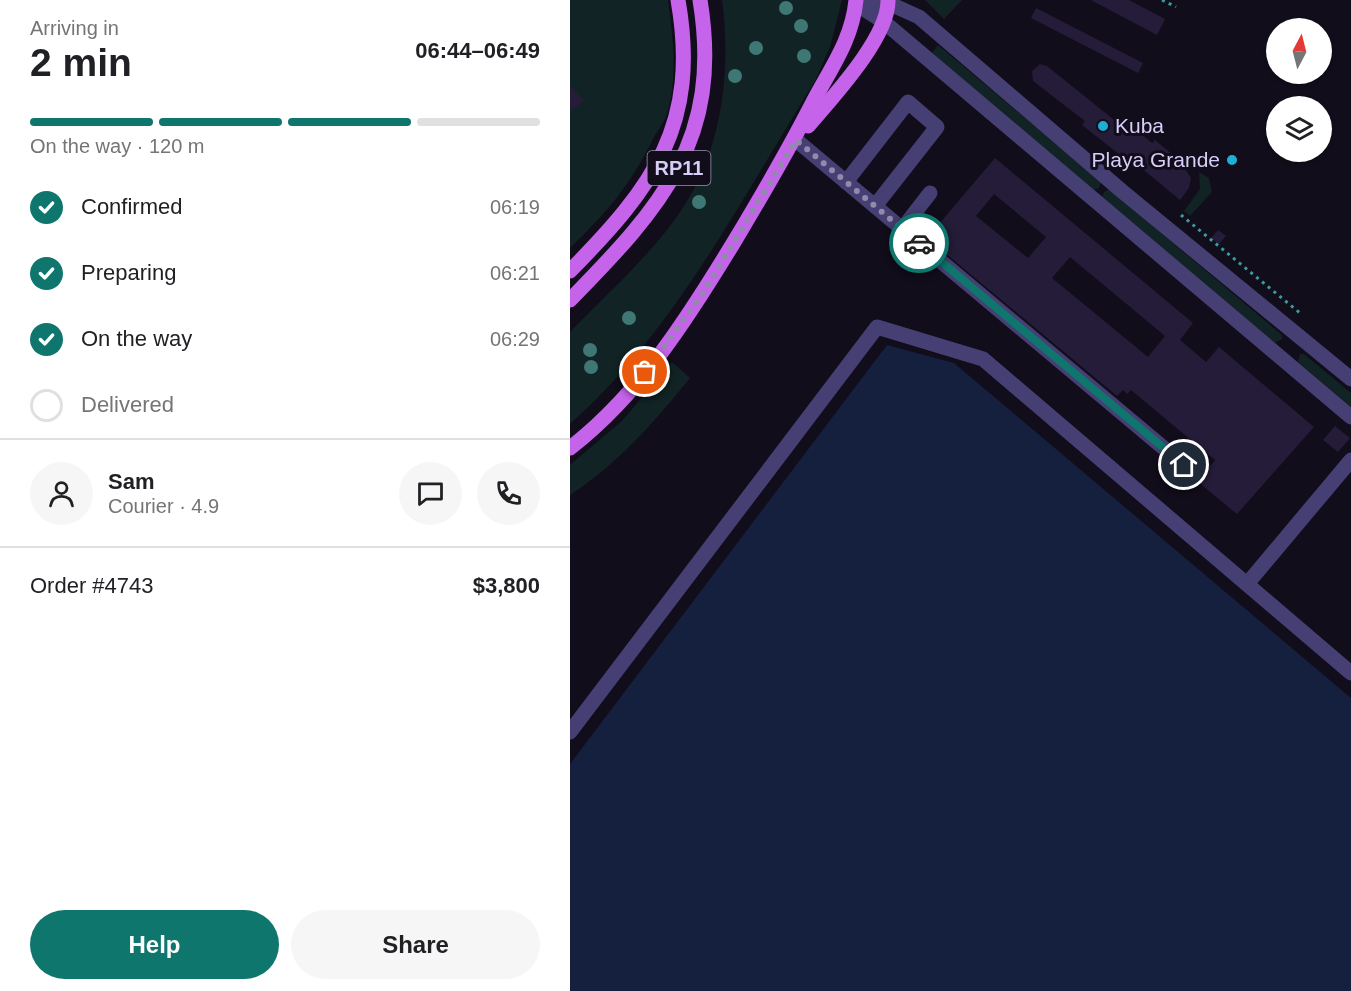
<!DOCTYPE html>
<html lang="en">
<head>
<meta charset="utf-8">
<style>
	body { margin:0; font-family:Helvetica,sans-serif; background:#f6f6f6; color:#202124; height:100vh; display:flex; flex-direction:column; font-size:22px; white-space:nowrap }
	* { box-sizing:border-box; margin:0 }
	p { font-size:20px; color:#757577 }
	.icon { flex:none; width:33px; height:33px; fill:none; stroke:currentColor; stroke-width:2; stroke-linecap:round; stroke-linejoin:round }
	.map { position:relative; flex:1; overflow:hidden }
	.side { display:flex; flex-direction:column; background:#fff; width:570px }
	.side>* { flex:none }
	.needle { width:39px; rotate:7deg }
	.controls { position:absolute; left:696px; top:18px; display:grid; gap:12px }
	.controls a { display:grid; place-items:center; width:66px; height:66px; border-radius:50%; background:#fff; box-shadow:0 2px 4px #0004; font-size:30px }
	.pin { position:absolute; display:grid; place-items:center; width:51px; height:51px; color:#fff; margin:-26px; border:3px solid #fff; border-radius:50%; box-shadow:0 2px 6px #0007 }
	.courier { position:absolute; display:grid; place-items:center; width:60px; height:60px; margin:-30px; border:4px solid #0f766e; border-radius:50%; background:#fff; color:#222; box-shadow:0 2px 8px #0007 }
	.overview em { font-style:normal; font-weight:700 }
	.overview div { display:flex; flex-direction:column-reverse }
	.overview { display:flex; align-items:center; justify-content:space-between; height:102px; padding:0 30px }
	h1 { font-size:39px; font-weight:700; line-height:45px }
	.bar { display:grid; grid-template-columns:repeat(4,1fr); gap:9px 6px; align-content:center; height:72px; padding:0 30px }
	.bar i { height:8px; border-radius:4px; background:#e0e0e0 }
	.bar .current { background:#0f766e }
	.bar p { grid-column:span 4 }
	.line { display:flex; align-items:center; gap:15px; padding:0 30px; border-top:2px solid #e0e0e0 }
	.line div { flex:1 }
	.round { display:grid; place-items:center; flex:none; width:63px; height:63px; border-radius:32px; background:#f6f6f6 }
	ol { padding:0 30px; list-style:none }
	li { display:flex; align-items:center; gap:18px; height:66px }
	li p { margin-inline-start:auto }
	li .icon { padding:6px; border-radius:50%; background:#0f766e; color:#fff; stroke-width:4 }
	li:last-child { color:#757577 }
	li i { width:33px; height:33px; border:3px solid #e0e0e0; border-radius:50% }
	.action { display:flex; gap:12px; margin-top:auto; padding:12px 30px }
	.action a { flex:1; height:69px; border-radius:36px; background:#0f766e; color:#fff; font-size:24px; font-weight:700; line-height:69px; text-align:center }
	.action a+a { background:#f6f6f6; color:#202124 }
	main { display:flex; flex:1; min-height:0 }
	.map>svg:first-child { display:block }
	.green { fill:#112324 }
	.water { fill:#14203e }
	.building { fill:#251c39; fill-rule:evenodd }
	.lines { fill:none; stroke-linecap:round; stroke-linejoin:round }
	.path { stroke:#3c9a9e; stroke-width:3; stroke-dasharray:3 4.5; stroke-linecap:butt }
	.minor { stroke:#463f74; stroke-width:15 }
	.major { stroke:#c563ea; stroke-width:15 }
	.tree { fill:#3f7775 }
	.done { stroke:#928aab; stroke-width:6; stroke-dasharray:0 10.8 }
	.route { stroke:#0f766e; stroke-width:8 }
	.poi-dot { fill:#1db0d5; stroke:#110d1b; stroke-width:2 }
	.labels { text-anchor:middle; stroke-width:6; stroke-linejoin:round; paint-order:stroke }
	.shield { fill:#110d1b; stroke:#9c94b6; stroke-width:1.5 }
	.shield-label { font-size:20px; font-weight:bold; fill:#d7cef8 }
	.poi-label { font-size:21px; fill:#d7cef8; stroke:#110d1b; text-anchor:start }
</style>
</head>
<body>
<main>
<section class="side">
<div class="overview"><div><h1>2 min</h1><p>Arriving in</p></div><em>06:44–06:49</em></div>
<div class="bar"><i class="current"></i><i class="current"></i><i class="current"></i><i></i><p>On the way · 120 m</p></div>
<ol>
<li><svg class="icon" aria-label="check" viewBox="0 0 24 24"><path d="M5 12l5 5 9-10"/></svg>Confirmed<p>06:19</p></li>
<li><svg class="icon" aria-label="check" viewBox="0 0 24 24"><path d="M5 12l5 5 9-10"/></svg>Preparing<p>06:21</p></li>
<li><svg class="icon" aria-label="check" viewBox="0 0 24 24"><path d="M5 12l5 5 9-10"/></svg>On the way<p>06:29</p></li>
<li><i></i>Delivered</li>
</ol>
<div class="line" style="height:108px"><a class="round"><svg class="icon" aria-label="person" viewBox="0 0 24 24"><circle cx="12" cy="8" r="4"/><path d="M4 21q1-7 8-7t8 7"/></svg></a><div><b>Sam</b><p>Courier · 4.9</p></div><a class="round"><svg class="icon" aria-label="chat" viewBox="0 0 24 24"><path d="M4 5h16v11H9l-5 4z"/></svg></a><a class="round"><svg class="icon" aria-label="phone" viewBox="0 0 24 24"><path d="M5 4h4l2 5-3 2q2 4 5 5l2-3 5 2v4C11 20 4 13 5 4z"/></svg></a></div>
<div class="line" style="height:78px"><div>Order #4743</div><b>$3,800</b></div>
<div class="action"><a>Help</a><a>Share</a></div>
</section>
<div class="map">
<svg width="781" height="991" viewBox="0 0 781 991">
	<rect width="100%" height="100%" fill="#110d1b"/>
	<g class="green">
		<path d="M0 0H98C103 37 109 84 95 119 92 126 86 132 83 139 59 187 38 211 0 248Z"/>
		<path d="M152 0H272L260 47 245 81C172 198 104 332 0 424V332C35 296 73 262 103 222 151 159 162 76 152 0Z"/>
		<polygon points="355,0 392,0 374,19"/>
		<polygon points="368,45 531,182 529,188 524,190 361,54"/>
		<polygon points="629,172 639,178 642,192 620,216 614,211 630,189"/>
		<polygon points="539,189 712,335 712,339 705,343 532,197 534,192"/>
		<polygon points="730,354 734,354 781,393 781,407 728,362"/>
		<path d="M102 362 120 378C84 422 49 463 0 495V465L52 421Z"/>
	</g>
	<polygon class="water" points="317,345 384,363 781,698 781,991 0,991 0,764"/>
	<g class="building">
		<polygon points="521,0 559,0 595,19 587,35"/>
		<polygon points="466,8 573,63 568,73 461,18"/>
		<polygon points="470,64 477,66 554,128 558,123 582,143 585,140 610,161 621,178 619,188 610,200 552,152 550,155 512,125 515,121 463,81 462,71"/>
		<polygon points="0,85 14,101 2,110 0,108"/>
		<path d="M425 158 623 323 610 340 636 362 649 347 744 427 667 514 627 481 645 460 561 390 557 394 553 390 547 396 357 238ZM424 194 476 237 458 258 406 216ZM500 257 595 336 578 357 482 278Z"/>
		<polygon points="648,230 656,236 649,244 641,238"/>
		<polygon points="765,426 780,438 768,452 753,440"/>
	</g>
	<g class="lines">
		<g class="path">
			<polyline points="592,0 606,7"/>
			<polyline points="611,215 730,313"/>
		</g>
		<g class="minor">
			<polyline points="286,4 314,22 781,417"/>
			<polyline points="286,4 318,3 349,17 553,192 781,379"/>
			<polyline points="226,140 614,465"/>
			<polyline points="276,182 338,102 367,127 305,206"/>
			<polyline points="332,229 360,193"/>
			<polyline points="677,584 781,460"/>
			<polyline points="0,732 307,327 413,359 781,673"/>
		</g>
		<g class="major">
			<path d="M238 126C262 98 319 37 318 0"/>
			<path d="M0 271C83 187 130 125 108 0"/>
			<path d="M0 300C91 207 153 140 130 0"/>
			<path d="M0 448C70 394 119 316 164 242 191 197 218 151 242 104 260 69 282 41 286 0"/>
		</g>
	</g>
	<g class="tree">
		<circle cx="216" cy="8" r="7"/>
		<circle cx="231" cy="26" r="7"/>
		<circle cx="186" cy="48" r="7"/>
		<circle cx="234" cy="56" r="7"/>
		<circle cx="165" cy="76" r="7"/>
		<circle cx="129" cy="202" r="7"/>
		<circle cx="59" cy="318" r="7"/>
		<circle cx="20" cy="350" r="7"/>
		<circle cx="21" cy="367" r="7"/>
	</g>
	<g class="lines">
		<polyline class="done" points="75,372 131,296 226,140 349,243"/>
		<polyline class="route" points="349,243 614,465"/>
	</g>
	<g class="poi-dot">
		<circle cx="533" cy="126" r="6"/>
		<circle cx="662" cy="160" r="6"/>
	</g>
	<g class="labels">
		<rect class="shield" x="77.5" y="151" width="63" height="34" rx="4.5"/>
		<g class="shield-label">
			<text x="109" y="175">RP11</text>
		</g>
		<g class="poi-label">
			<text x="545" y="133">Kuba</text>
			<text x="650" y="167" text-anchor="end">Playa Grande</text>
		</g>
	</g>
</svg>
<div class="controls">
<a><svg class="needle" viewBox="-14 -14 28 28"><path d="M0-13l5 13h-10z" fill="#e53935"/><path d="M0 13l5-13h-10z" fill="#757577"/></svg></a>
<a><svg class="icon" aria-label="layers" viewBox="0 0 24 24"><path d="M12 4l9 5-9 5-9-5zM3 14l9 5 9-5"/></svg></a>
</div>
<div class="pin" style="left:75px;top:372px;background:#ea580c"><svg class="icon" aria-label="bag" viewBox="0 0 24 24"><path d="M5 8h14l-1 12H6zM9 8a3 3 0 0 1 6 0"/></svg></div>
<div class="pin" style="left:614px;top:465px;background:#1f2937"><svg class="icon" aria-label="home" viewBox="0 0 24 24"><path d="M3 11l9-7 9 7M6 9v11h12V9"/></svg></div>
<div class="courier" style="left:349px;top:243px"><svg class="icon" aria-label="car" viewBox="0 0 24 24"><path d="M5 17H2v-5l4-1 3-4h7l3 4 3 1v5h-3M9 17h6M6 11h13"/><circle cx="7" cy="17" r="2"/><circle cx="17" cy="17" r="2"/></svg></div>
</div>
</main>
</body>
</html>
